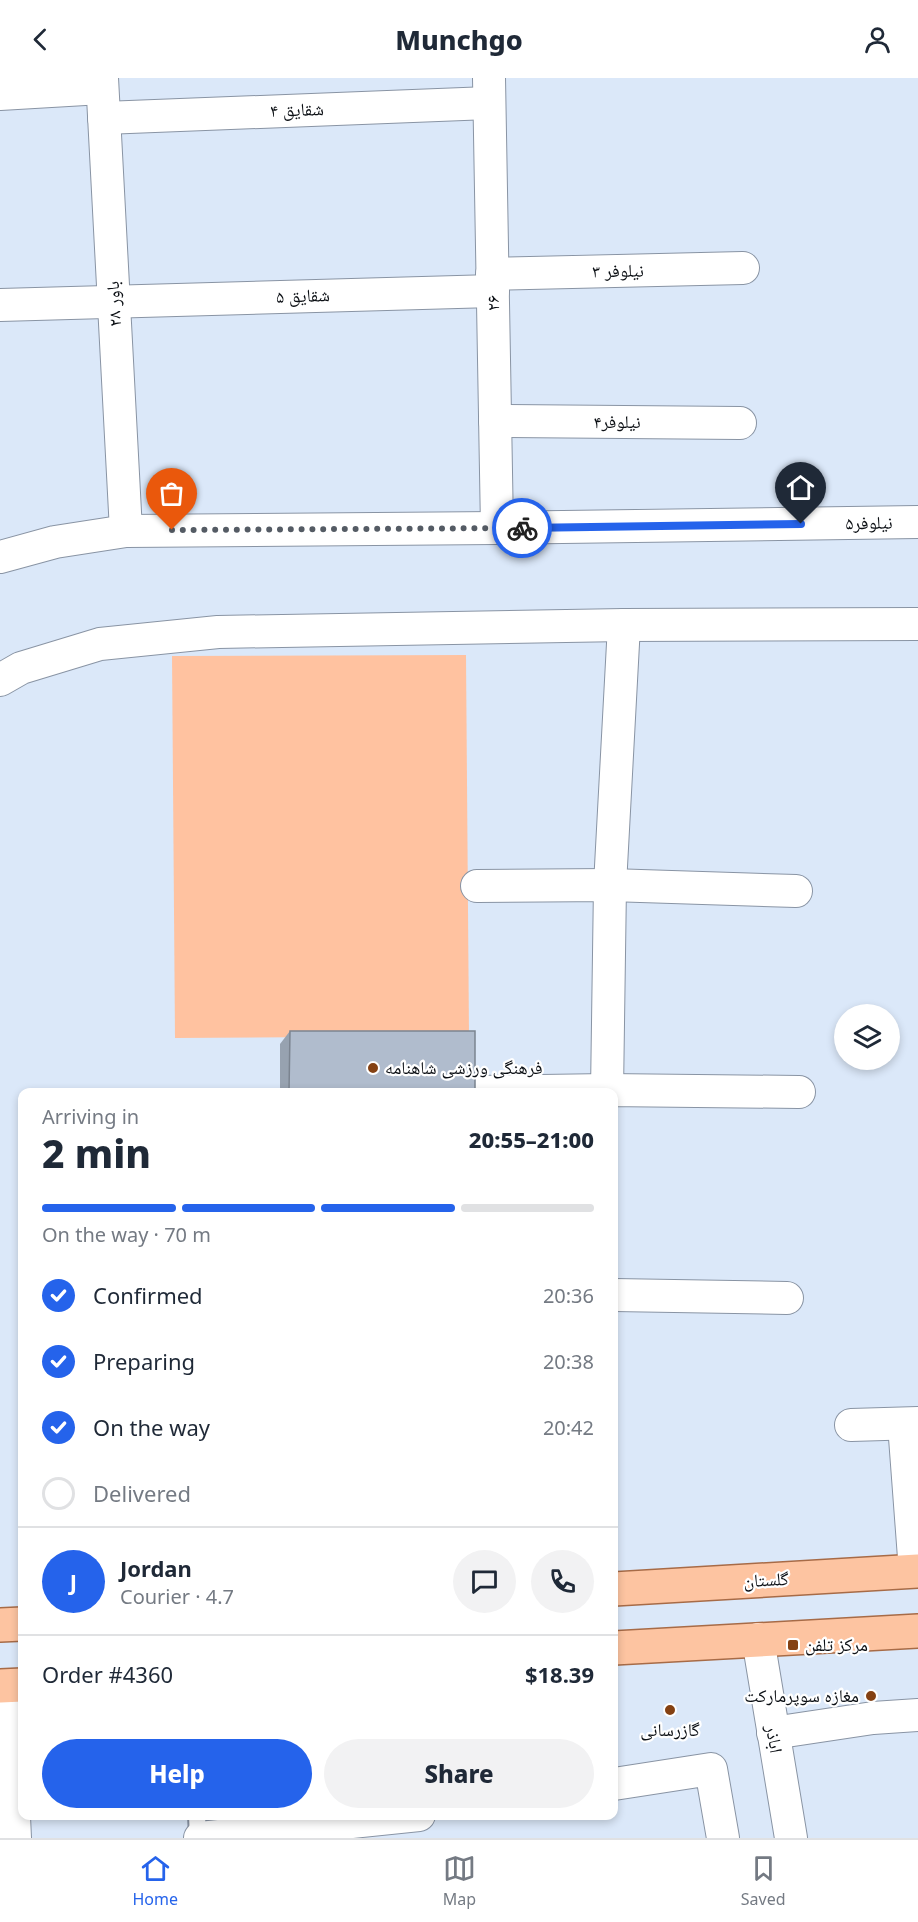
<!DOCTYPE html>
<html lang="en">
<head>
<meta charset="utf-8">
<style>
	body { margin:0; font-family:"Noto Sans","Noto Naskh Arabic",sans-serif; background:#f2f2f3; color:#1f2937; height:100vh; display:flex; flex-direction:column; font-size:22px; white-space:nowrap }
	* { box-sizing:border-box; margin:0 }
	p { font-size:20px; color:#747a83 }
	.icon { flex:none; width:33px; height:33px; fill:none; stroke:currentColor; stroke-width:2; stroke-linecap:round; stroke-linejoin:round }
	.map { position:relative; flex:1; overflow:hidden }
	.sheet { position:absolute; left:18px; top:1010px; width:600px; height:732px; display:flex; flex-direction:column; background:#fff; border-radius:12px; box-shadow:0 3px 9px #0003 }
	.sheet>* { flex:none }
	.tools { position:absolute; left:834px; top:926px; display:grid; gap:12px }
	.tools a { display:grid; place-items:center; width:66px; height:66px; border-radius:50%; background:#fff; box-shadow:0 3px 9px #0003; font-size:30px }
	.pin { position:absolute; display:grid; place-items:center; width:51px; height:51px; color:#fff; margin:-62px -26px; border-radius:50% 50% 50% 0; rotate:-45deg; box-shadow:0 0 6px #0007 }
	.pin .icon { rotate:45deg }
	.courier { position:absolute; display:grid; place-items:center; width:60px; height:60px; margin:-30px; border:4px solid #2563eb; border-radius:50%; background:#fff; color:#222; box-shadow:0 2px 8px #0007 }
	.summary em { font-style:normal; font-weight:800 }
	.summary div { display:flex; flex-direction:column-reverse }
	.summary { display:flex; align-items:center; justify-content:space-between; height:102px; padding:0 24px }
	h1 { font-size:39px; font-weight:800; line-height:45px }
	.bar { display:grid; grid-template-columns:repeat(4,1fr); gap:9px 6px; align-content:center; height:72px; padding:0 24px }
	.bar i { height:8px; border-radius:4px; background:#e0e1e3 }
	.bar .on { background:#2563eb }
	.bar p { grid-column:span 4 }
	.line { display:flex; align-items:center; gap:15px; padding:0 24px; border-top:2px solid #e0e1e3 }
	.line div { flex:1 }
	.round { display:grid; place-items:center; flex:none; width:63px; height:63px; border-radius:32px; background:#f2f2f3 }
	ol { padding:0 24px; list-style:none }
	li { display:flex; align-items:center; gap:18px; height:66px }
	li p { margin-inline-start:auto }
	li .icon { padding:6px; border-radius:50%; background:#2563eb; color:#fff; stroke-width:4 }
	li:last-child { color:#747a83 }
	li i { width:33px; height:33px; border:3px solid #e0e1e3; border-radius:50% }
	.action { display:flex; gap:12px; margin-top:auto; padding:12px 24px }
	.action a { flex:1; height:69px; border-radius:36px; background:#2563eb; color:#fff; font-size:24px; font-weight:800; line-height:69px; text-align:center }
	.action a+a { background:#f2f2f3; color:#1f2937 }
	header { display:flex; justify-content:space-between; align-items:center; height:78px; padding:0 24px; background:#fff; font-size:27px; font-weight:800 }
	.dock { display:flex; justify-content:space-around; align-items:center; height:84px; border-top:2px solid #e0e1e3; background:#fff; font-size:16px; color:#747a83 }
	.dock a { display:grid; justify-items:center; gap:3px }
	.dock .on { color:#2563eb }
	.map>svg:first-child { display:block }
	.green { fill:#ffc2a0 }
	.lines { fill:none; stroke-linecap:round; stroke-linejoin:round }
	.lane-casing { stroke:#8994a4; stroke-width:20 }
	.street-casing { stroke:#8994a4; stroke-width:34 }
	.primary-casing { stroke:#a76b47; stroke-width:36 }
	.lane { stroke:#fff; stroke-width:16 }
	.street { stroke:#fff; stroke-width:32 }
	.primary { stroke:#fdc4a1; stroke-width:33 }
	.wall { fill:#97a2b0 }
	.building { fill:#b0bccd; stroke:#7b8490; stroke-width:1.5 }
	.done { stroke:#545b64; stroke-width:6; stroke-dasharray:0 10.8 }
	.route { stroke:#2563eb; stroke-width:8 }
	.poi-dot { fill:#844113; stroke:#fff; stroke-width:2 }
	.labels { text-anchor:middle; stroke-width:4.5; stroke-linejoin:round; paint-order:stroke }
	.street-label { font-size:18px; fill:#0b0f14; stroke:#fff }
	.poi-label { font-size:18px; fill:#0b0f14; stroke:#fff; text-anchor:start }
</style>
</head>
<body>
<header><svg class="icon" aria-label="back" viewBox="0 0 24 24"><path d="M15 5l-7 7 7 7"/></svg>Munchgo<svg class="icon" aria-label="person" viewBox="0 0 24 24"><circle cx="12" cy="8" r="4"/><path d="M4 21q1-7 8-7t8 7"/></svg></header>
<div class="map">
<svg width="918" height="1760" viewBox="0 0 918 1760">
	<rect width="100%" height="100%" fill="#dbe8f9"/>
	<polygon class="green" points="466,577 469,958 175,960 172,578"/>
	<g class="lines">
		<g class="lane-casing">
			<polyline id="lane" points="197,1737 198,1760"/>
		</g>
		<g class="street-casing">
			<g id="street">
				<polyline points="102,0 126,453"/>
				<polyline points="489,0 497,450"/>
				<polyline points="0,16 102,10"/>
				<polyline points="104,40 489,25"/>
				<polyline points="492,196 743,190"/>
				<polyline points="0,227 493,213"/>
				<polyline points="495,343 740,345"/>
				<polyline points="0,479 55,464 126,453 497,450 918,444"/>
				<polyline points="0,602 21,590 100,566 218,554 624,547 918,546"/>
				<polyline points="477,808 610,807 796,813"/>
				<polyline points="477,1014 607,1012 799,1014"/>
				<polyline points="607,1014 610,807 624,547"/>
				<polyline points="614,1217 787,1220"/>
				<polyline points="904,1346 915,1493"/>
				<polyline points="851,1347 918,1345"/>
				<polyline points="758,1561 791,1760"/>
				<polyline points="8,1608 15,1760"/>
				<polyline points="773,1655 873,1640 918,1637"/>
				<polyline points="614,1706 711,1691 723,1760"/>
				<polyline points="200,1760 419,1737"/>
			</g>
		</g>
		<g class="primary-casing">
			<g id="primary">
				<polyline points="614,1511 918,1493"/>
				<polyline points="0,1547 22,1546"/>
				<polyline points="614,1570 918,1553"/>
				<polyline points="0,1608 22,1607"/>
			</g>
		</g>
		<use href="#lane" class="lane"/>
		<use href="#street" class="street"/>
		<use href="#primary" class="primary"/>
	</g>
	<polygon class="wall" points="290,953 475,1014 280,1014 280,966"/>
	<polygon class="building" points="290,953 475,953 475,1014 289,1014"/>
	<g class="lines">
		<polyline class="done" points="172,452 522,450"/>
		<polyline class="route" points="522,450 801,446"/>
	</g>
	<g class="poi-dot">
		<circle cx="373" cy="990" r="6"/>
		<rect x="787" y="1561" width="12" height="12" rx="3"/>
		<circle cx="871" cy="1618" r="6"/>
		<circle cx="670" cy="1632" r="6"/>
	</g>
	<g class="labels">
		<g class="street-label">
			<text transform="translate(297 32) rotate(-2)" y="6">شقایق ۴</text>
			<text transform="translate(618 193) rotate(-1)" y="6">نیلوفر ۳</text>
			<text transform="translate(303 218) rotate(-2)" y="6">شقایق ۵</text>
			<text transform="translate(493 225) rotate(-91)" y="6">۲۶</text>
			<text transform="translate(114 226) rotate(-93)" y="6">باور ۲۸</text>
			<text x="617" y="350">نیلوفر۴</text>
			<text transform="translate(869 445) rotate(-1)" y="6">نیلوفر۵</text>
			<text transform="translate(766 1502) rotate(-3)" y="6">گلستان</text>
			<text transform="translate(774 1661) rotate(80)" y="6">اباذر</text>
		</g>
		<g class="poi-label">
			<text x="385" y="996">فرهنگی ورزشی شاهنامه</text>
			<text x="805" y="1573">مرکز تلفن</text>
			<text x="859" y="1624" text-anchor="end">مغازه سوپرمارکت</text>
			<text x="670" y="1658" text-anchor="middle">گازرسانی</text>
		</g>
	</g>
</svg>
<div class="tools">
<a><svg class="icon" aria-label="layers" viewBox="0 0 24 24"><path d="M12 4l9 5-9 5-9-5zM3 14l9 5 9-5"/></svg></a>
</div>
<div class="pin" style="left:172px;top:452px;background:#ea580c"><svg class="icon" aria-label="bag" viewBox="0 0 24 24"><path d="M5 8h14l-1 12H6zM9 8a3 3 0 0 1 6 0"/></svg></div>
<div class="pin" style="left:801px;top:446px;background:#1f2937"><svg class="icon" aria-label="home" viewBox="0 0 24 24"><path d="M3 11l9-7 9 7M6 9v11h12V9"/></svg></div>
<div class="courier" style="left:522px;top:450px"><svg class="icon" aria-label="bike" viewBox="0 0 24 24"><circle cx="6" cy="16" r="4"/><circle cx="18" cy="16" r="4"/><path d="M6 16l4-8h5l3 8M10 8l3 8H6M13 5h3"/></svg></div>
<section class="sheet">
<div class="summary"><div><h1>2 min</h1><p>Arriving in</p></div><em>20:55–21:00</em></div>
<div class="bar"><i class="on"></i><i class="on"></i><i class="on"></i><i></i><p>On the way · 70 m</p></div>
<ol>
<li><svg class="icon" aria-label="check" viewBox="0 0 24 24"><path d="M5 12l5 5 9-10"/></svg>Confirmed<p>20:36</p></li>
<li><svg class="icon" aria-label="check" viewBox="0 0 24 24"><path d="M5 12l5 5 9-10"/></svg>Preparing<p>20:38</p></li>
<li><svg class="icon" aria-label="check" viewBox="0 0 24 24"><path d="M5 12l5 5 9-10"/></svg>On the way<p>20:42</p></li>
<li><i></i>Delivered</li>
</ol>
<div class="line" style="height:108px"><b class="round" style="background:#2563eb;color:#fff">J</b><div><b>Jordan</b><p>Courier · 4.7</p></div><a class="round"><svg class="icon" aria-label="chat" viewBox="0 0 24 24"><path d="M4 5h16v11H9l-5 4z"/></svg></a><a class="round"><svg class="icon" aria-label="phone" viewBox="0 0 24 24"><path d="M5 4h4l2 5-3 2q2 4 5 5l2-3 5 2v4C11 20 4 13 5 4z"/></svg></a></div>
<div class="line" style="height:78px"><div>Order #4360</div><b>$18.39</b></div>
<div class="action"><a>Help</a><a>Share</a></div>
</section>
</div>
<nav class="dock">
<a class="on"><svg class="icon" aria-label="home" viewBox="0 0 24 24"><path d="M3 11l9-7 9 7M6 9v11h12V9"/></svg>Home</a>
<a><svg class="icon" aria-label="map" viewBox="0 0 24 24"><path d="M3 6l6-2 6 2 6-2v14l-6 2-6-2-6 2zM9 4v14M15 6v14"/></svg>Map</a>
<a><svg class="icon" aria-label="saved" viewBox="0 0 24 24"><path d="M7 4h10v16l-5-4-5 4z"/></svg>Saved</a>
</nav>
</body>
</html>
